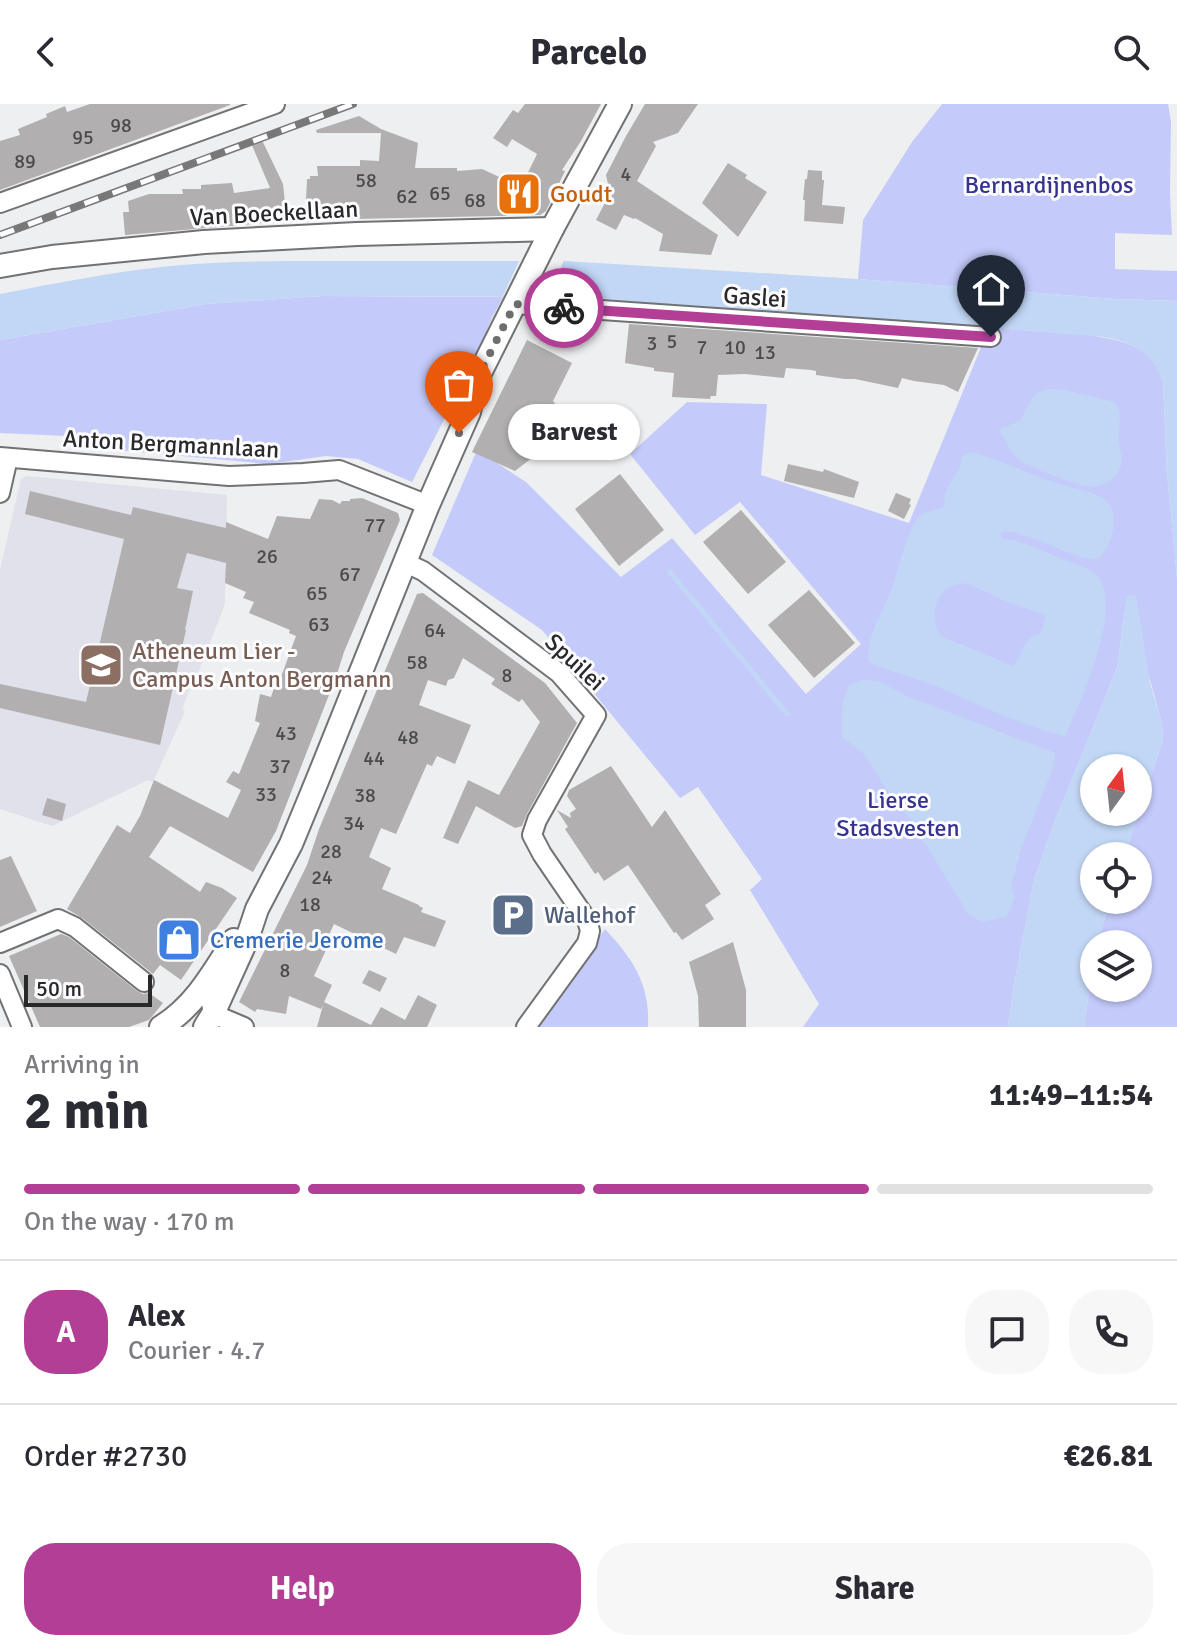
<!DOCTYPE html>
<html lang="en">
<head>
<meta charset="utf-8">
<style>
	body { margin:0; font-family:Signika,sans-serif; background:#f7f7f7; color:#2b2b33; height:100vh; display:flex; flex-direction:column; font-size:30px; white-space:nowrap }
	* { box-sizing:border-box; margin:0 }
	p { font-size:26px; color:#7c7c81 }
	.icon { flex:none; width:44px; height:44px; fill:none; stroke:currentColor; stroke-width:2; stroke-linecap:round; stroke-linejoin:round }
	.map { position:relative; height:923px; overflow:hidden }
	.details { display:flex; flex-direction:column; background:#fff; flex:1 }
	.details>* { flex:none }
	.needle { width:52px; rotate:15deg }
	.fabs { position:absolute; left:1080px; top:650px; display:grid; gap:16px }
	.fabs a { display:grid; place-items:center; width:72px; height:72px; border-radius:50%; background:#fff; box-shadow:0 2px 6px #0004; font-size:40px }
	.scale { position:absolute; left:24px; bottom:20px; width:128px; box-sizing:border-box; padding-left:8px; border:4px solid #29292a; border-top:0; font-size:22px; line-height:28px; white-space:nowrap; color:#29292a; -webkit-text-stroke:6px #fcfcfe; paint-order:stroke }
	.pin { position:absolute; display:grid; place-items:center; width:68px; height:68px; color:#fff; margin:-82px -34px; border-radius:50% 50% 50% 0; rotate:-45deg; box-shadow:0 0 8px #0007 }
	.pin .icon { rotate:45deg }
	.courier { position:absolute; display:grid; place-items:center; width:80px; height:80px; margin:-40px; border:6px solid #b33e96; border-radius:50%; background:#fff; color:#222; box-shadow:0 2px 10px #0007 }
	.bubble { position:absolute; height:56px; border-radius:28px; background:#fff; box-shadow:0 2px 6px #0004; font-size:26px; font-weight:700; line-height:56px; text-align:center }
	.overview em { font-style:normal; font-weight:700 }
	.overview div { display:flex; flex-direction:column-reverse }
	.overview { display:flex; align-items:center; justify-content:space-between; height:136px; padding:0 24px }
	h1 { font-size:52px; font-weight:700; line-height:60px }
	.bar { display:grid; grid-template-columns:repeat(4,1fr); gap:12px 8px; align-content:center; height:96px; padding:0 24px }
	.bar i { height:10px; border-radius:6px; background:#e1e1e2 }
	.bar .active { background:#b33e96 }
	.bar p { grid-column:span 4 }
	.line { display:flex; align-items:center; gap:20px; padding:0 24px; border-top:2px solid #e1e1e2 }
	.line div { flex:1 }
	.round { display:grid; place-items:center; flex:none; width:84px; height:84px; border-radius:32px; background:#f7f7f7 }
	.primary-button { display:flex; gap:16px; margin-top:auto; padding:16px 24px }
	.primary-button a { flex:1; height:92px; border-radius:32px; background:#b33e96; color:#fff; font-size:32px; font-weight:700; line-height:92px; text-align:center }
	.primary-button a+a { background:#f7f7f7; color:#2b2b33 }
	header { display:flex; justify-content:space-between; align-items:center; height:104px; padding:0 24px; background:#fff; font-size:36px; font-weight:700 }
	.map>svg:first-child { display:block }
	.built { fill:#e0e1ea }
	.green { fill:#c4cbfb }
	.water { fill:#c1d7f5; fill-rule:evenodd }
	.pier { fill:#eeeff0 }
	.lines { fill:none; stroke-linecap:round; stroke-linejoin:round }
	.stream { stroke:#c1d7f5; stroke-width:5 }
	.building { fill:#b1afb0 }
	.minor-casing { stroke:#717273; stroke-width:22 }
	.tertiary-casing { stroke:#717273; stroke-width:26 }
	.minor { stroke:#fff; stroke-width:18 }
	.tertiary { stroke:#fff; stroke-width:22 }
	.rail-casing { stroke:#787879; stroke-width:8 }
	.rail { stroke:#fcfcfe; stroke-width:5; stroke-dasharray:15; stroke-linecap:butt }
	.done { stroke:#6e6e6f; stroke-width:8; stroke-dasharray:0 14.4 }
	.route { stroke:#b33e96; stroke-width:10 }
	.labels { text-anchor:middle; stroke-width:6; stroke-linejoin:round; paint-order:stroke }
	.number-label { font-size:20px; fill:#4b4a4c }
	.park-label { font-size:24px; fill:#353290; stroke:#fcfcfe }
	.food-label { font-size:24px; fill:#c56008; stroke:#fcfcfe; text-anchor:start }
	.street-label { font-size:24px; fill:#29292a; stroke:#fcfcfe }
	.education-label { font-size:24px; fill:#785e54; stroke:#fcfcfe; text-anchor:start }
	.service-label { font-size:24px; fill:#4e5e75; stroke:#fcfcfe; text-anchor:start }
	.shop-label { font-size:24px; fill:#366cbe; stroke:#fcfcfe; text-anchor:start }
</style>
</head>
<body>
<header><svg class="icon" aria-label="back" viewBox="0 0 24 24"><path d="M15 5l-7 7 7 7"/></svg>Parcelo<svg class="icon" aria-label="search" viewBox="0 0 24 24"><circle cx="10" cy="10" r="6"/><path d="M15 15l6 6"/></svg></header>
<div class="map">
<svg width="1177" height="923" viewBox="0 0 1177 923">
	<rect width="100%" height="100%" fill="#eeeff0"/>
	<polygon class="built" points="27,372 227,391 225,500 195,577 193,577 186,595 182,605 185,607 153,678 148,676 52,722 0,705 0,466 21,375"/>
	<g class="green">
		<polygon points="942,0 1168,0 1171,18 1170,89 1172,131 1115,129 1115,165 1177,167 1177,197 1115,195 858,175 863,116 912,38"/>
		<polygon points="322,192 503,193 492,214 472,261 412,378 358,355 326,352 269,360 115,346 110,334 0,329 0,236 206,200"/>
		<path d="M985 224C1022 227 1115 226 1143 247 1153 255 1159 265 1163 277L1167 369 1177 474V923H1084L1094 852V884H1138V840H1097L1110 796H1138V752H1124L1163 636 1162 620 1127 492 1117 564 1055 717 1034 776 1014 881 1008 923H803L819 900 750 786 762 775 698 683 680 694 542 526 432 451 477 346 526 378 621 473 672 434 806 590 861 540 740 398 695 431 630 350 687 298 767 300 761 371 909 419 984 236Z"/>
		<path d="M605 825C633 855 650 880 648 923H535Z"/>
	</g>
	<g class="water">
		<path d="M325 157H565L858 175 1115 195 1177 197V474L1167 369 1163 277C1145 228 1099 233 1055 229L552 193 322 192 206 200 0 236V190C56 179 113 168 170 162 222 157 273 157 325 157Z"/>
		<path d="M1049 285 1065 286 1114 298C1123 307 1119 320 1118 332 1118 344 1126 356 1118 368 1115 374 1104 381 1098 382 1084 385 1027 363 1017 354 1009 347 1007 336 1000 328L1002 324 1020 317C1030 302 1029 288 1049 285Z"/>
		<path d="M971 348C1003 357 1034 372 1066 382 1080 386 1096 387 1107 398 1121 412 1111 443 1098 455 1064 453 1037 430 1003 427L1000 430 1002 435C1023 436 1040 446 1060 454 1070 459 1085 462 1094 469 1128 497 1079 600 1065 632 1021 622 979 600 938 583 917 575 895 568 874 561L869 557C866 530 885 506 893 481 899 464 908 423 920 412 926 406 935 406 943 404L945 400C943 385 952 379 958 367 960 362 961 357 962 352ZM967 479 1005 497 1046 511 1041 529C1022 535 1025 548 1013 562L941 532C931 518 932 494 948 484 953 481 961 480 967 479Z"/>
		<path d="M1136 491 1150 579 1162 620 1163 636 1124 752H1094V796H1110L1097 840H1094V852L1084 923H1008L1014 881 1034 776 1055 717 1117 564 1127 492ZM1094 664H1138V708H1094Z"/>
		<polygon points="863,575 882,579 909,593 1055,649 1052,666 1022,742 1011,782 1015,794 1006,813 982,818 968,810 927,742 917,732 916,720 897,701 864,650 842,633 842,601 848,582"/>
	</g>
	<polygon class="pier" points="521,153 565,154 549,191 503,192"/>
	<g class="lines">
		<polyline class="stream" points="670,468 787,610"/>
	</g>
	<g class="building">
		<polygon points="90,0 230,0 230,1 0,86 0,37 20,31 18,25 47,13 46,10 65,2 67,8"/>
		<polygon points="525,0 601,0 581,37 562,66 565,67 546,107 540,111 305,116 307,75 310,75 310,72 318,72 317,62 360,62 360,56 379,57 381,29 317,29 316,26 359,12 381,25 418,39 415,64 457,64 457,67 482,65 521,83 537,50 512,35 507,43 493,34 513,6 518,9"/>
		<polygon points="645,0 698,0 678,29 653,38 656,42 637,77 718,131 711,151 659,147 663,130 635,114 634,115 624,111 616,126 596,116 610,89 606,71 626,32"/>
		<polygon points="261,34 283,80 287,117 125,131 123,108 129,108 128,97 149,90 183,90 182,85 201,85 201,81 232,79 234,89 270,84 251,39"/>
		<polygon points="728,59 747,71 745,74 767,88 738,133 702,99"/>
		<polygon points="808,66 822,67 822,76 824,76 822,101 845,103 843,120 804,117 805,96 803,96 805,75 807,75"/>
		<polygon points="629,220 978,244 958,288 944,281 914,277 902,274 898,284 855,275 845,275 816,271 816,267 811,266 786,264 784,274 745,270 718,271 716,292 711,292 710,295 672,293 674,269 654,267 654,264 625,259"/>
		<polygon points="527,236 572,259 553,297 573,322 515,367 472,348"/>
		<polygon points="788,360 823,368 824,365 859,378 854,394 784,377"/>
		<polygon points="620,370 664,426 619,462 575,405"/>
		<polygon points="30,387 131,411 133,403 226,424 226,418 268,435 277,412 310,415 319,395 332,396 340,400 342,397 350,397 350,395 362,394 398,409 400,416 344,548 336,573 276,727 253,768 170,722 149,753 200,788 206,778 222,784 237,794 181,876 160,861 153,870 82,814 67,805 117,721 130,729 140,712 154,676 228,714 241,686 226,678 233,667 239,670 260,619 255,617 260,590 271,593 278,572 281,573 296,532 289,529 290,526 249,509 254,498 243,494 246,488 225,479 226,459 187,449 177,484 193,487 185,526 186,526 160,641 0,604 0,580 86,598 124,435 25,410"/>
		<polygon points="896,389 911,395 909,400 911,401 904,415 888,407"/>
		<polygon points="741,406 786,458 748,490 703,438"/>
		<polygon points="809,486 855,539 814,574 768,521"/>
		<polygon points="423,489 545,579 577,619 527,710 522,722 515,724 476,702 458,740 443,734 468,676 499,691 540,618 522,595 519,598 491,580 495,575 463,554 454,574 448,576 446,582 428,576 419,601 471,621 455,660 437,652 432,662 427,660 396,730 381,724 369,753 391,764 382,785 419,801 419,802 423,804 421,808 446,817 435,843 404,833 396,850 334,820 323,844 326,846 314,872 332,881 324,898 371,921 381,903 405,916 418,891 437,901 427,923 317,923 323,901 321,905 289,892 286,910 257,905 255,908 239,898 307,761 319,725 417,490"/>
		<polygon points="611,662 652,723 665,706 721,790 705,801 714,815 682,836 676,828 674,829 628,761 604,777 598,768 595,770 565,725 568,723 557,706 571,714 570,709 576,705 567,692 569,686"/>
		<polygon points="47,694 66,700 62,717 42,711"/>
		<polygon points="11,752 37,807 0,823 0,756"/>
		<polygon points="61,830 69,833 137,887 143,890 149,889 163,899 149,916 129,923 40,923 9,852"/>
		<polygon points="733,838 746,886 746,923 699,923 698,892 689,858"/>
		<polygon points="369,866 387,874 380,888 362,879"/>
	</g>
	<g class="lines">
		<g class="minor-casing">
			<g id="minor">
				<polyline points="0,99 275,0"/>
				<polyline points="515,200 991,233"/>
				<polyline points="0,353 229,372 303,369 339,366 428,401"/>
				<polyline points="0,389 8,354"/>
				<polyline points="406,459 423,467 559,569 596,611 537,716 532,731 542,750 587,816 590,827 587,839 526,923"/>
				<polyline points="0,839 58,815 75,823 144,878"/>
				<polyline points="0,870 22,923"/>
				<polyline points="211,899 213,910 244,923"/>
			</g>
		</g>
		<g class="tertiary-casing">
			<g id="tertiary">
				<polyline points="0,162 52,153 204,138 357,130 552,125"/>
				<path d="M161 923C195 902 213 869 234 836"/>
				<polyline points="205,923 213,910 247,835 257,805 291,740 317,677 428,401 469,308 477,275 552,125 620,0"/>
			</g>
		</g>
		<use href="#minor" class="minor"/>
		<use href="#tertiary" class="tertiary"/>
		<g class="rail-casing">
			<polyline id="rail" points="0,131 353,0"/>
		</g>
		<use href="#rail" class="rail"/>
	</g>
	<g class="lines">
		<polyline class="done" points="459,329 469,308 477,275 515,200 564,204"/>
		<polyline class="route" points="564,204 991,233"/>
	</g>
	<defs>
		<g id="restaurant-square" transform="scale(2.3)"><rect x="-9" y="-9" width="18" height="18" rx="4" fill="#e8710a" stroke="#fcfcfe"/><path d="M-5-6h1v4h1v-4h1v4h1v-4h1v5L-1.5 .5V6h-2V.5L-5-1ZM5-6V6H3V1.5H1.5Q1.5-4 5-6Z" fill="#fff"/></g>
		<g id="school-square" transform="scale(2.3)"><rect x="-9" y="-9" width="18" height="18" rx="4" fill="#8d6e63" stroke="#fcfcfe"/><path d="M0-5L7-2L0 1L-7-2ZM-4 1L0 2.5L4 1V4Q0 6-4 4Z" fill="#fff"/></g>
		<g id="parking-square" transform="scale(2.3)"><rect x="-9" y="-9" width="18" height="18" rx="4" fill="#5c6f8a" stroke="#fcfcfe"/><path d="M-3.5-5.5H1a3.5 3.5 0 0 1 0 7H-1V5.5H-3.5ZM-1-3.4V-.6H.8a1.4 1.4 0 0 0 0-2.8Z" fill="#fff"/></g>
		<g id="shop-square" transform="scale(2.3)"><rect x="-9" y="-9" width="18" height="18" rx="4" fill="#3f7fe0" stroke="#fcfcfe"/><path d="M-5-2.5h2.3a2.7 3.5 0 0 1 5.4 0H5L5.5 6h-11ZM-1.5-2.5h3a1.5 2.3 0 0 0-3 0Z" fill="#fff"/></g>
	</defs>
	<g fill-rule="evenodd">
		<use href="#restaurant-square" x="519" y="90"/>
		<use href="#school-square" x="101" y="561"/>
		<use href="#parking-square" x="513" y="811"/>
		<use href="#shop-square" x="179" y="836"/>
	</g>
	<g class="labels">
		<g class="number-label">
			<text x="121" y="28">98</text>
			<text x="83" y="40">95</text>
			<text x="25" y="64">89</text>
			<text x="626" y="77">4</text>
			<text x="366" y="83">58</text>
			<text x="440" y="96">65</text>
			<text x="407" y="99">62</text>
			<text x="475" y="103">68</text>
			<text x="672" y="244">5</text>
			<text x="652" y="246">3</text>
			<text x="702" y="250">7</text>
			<text x="735" y="250">10</text>
			<text x="765" y="255">13</text>
			<text x="375" y="428">77</text>
			<text x="267" y="459">26</text>
			<text x="350" y="477">67</text>
			<text x="317" y="496">65</text>
			<text x="319" y="527">63</text>
			<text x="435" y="533">64</text>
			<text x="417" y="565">58</text>
			<text x="507" y="578">8</text>
			<text x="286" y="636">43</text>
			<text x="408" y="640">48</text>
			<text x="374" y="661">44</text>
			<text x="280" y="669">37</text>
			<text x="266" y="697">33</text>
			<text x="365" y="698">38</text>
			<text x="354" y="726">34</text>
			<text x="331" y="754">28</text>
			<text x="322" y="780">24</text>
			<text x="310" y="807">18</text>
			<text x="285" y="873">8</text>
		</g>
		<g class="park-label">
			<text x="1049" y="89">Bernardijnenbos</text>
			<text x="898" y="704">Lierse<tspan x="898" dy="28">Stadsvesten</tspan></text>
		</g>
		<g class="food-label">
			<text x="550" y="98">Goudt</text>
		</g>
		<g class="street-label">
			<text transform="translate(274 109) rotate(-3)" y="8">Van Boeckellaan</text>
			<text transform="translate(755 193) rotate(4)" y="8">Gaslei</text>
			<text transform="translate(171 340) rotate(3)" y="8">Anton Bergmannlaan</text>
			<text transform="translate(575 558) rotate(43)" y="8">Spuilei</text>
		</g>
		<g class="education-label">
			<text x="132" y="555">Atheneum Lier -<tspan x="132" dy="28">Campus Anton Bergmann</tspan></text>
		</g>
		<g class="service-label">
			<text x="544" y="819">Wallehof</text>
		</g>
		<g class="shop-label">
			<text x="210" y="844">Cremerie Jerome</text>
		</g>
	</g>
</svg>
<div class="fabs">
<a><svg class="needle" viewBox="-14 -14 28 28"><path d="M0-13l5 13h-10z" fill="#e53935"/><path d="M0 13l5-13h-10z" fill="#7c7c81"/></svg></a>
<a><svg class="icon" aria-label="locate" viewBox="0 0 24 24"><circle cx="12" cy="12" r="6"/><path d="M12 2v4M12 18v4M2 12h4M18 12h4"/></svg></a>
<a><svg class="icon" aria-label="layers" viewBox="0 0 24 24"><path d="M12 4l9 5-9 5-9-5zM3 14l9 5 9-5"/></svg></a>
</div>
<div class="scale">50 m</div>
<div class="pin" style="left:459px;top:329px;background:#ea580c"><svg class="icon" aria-label="bag" viewBox="0 0 24 24"><path d="M5 8h14l-1 12H6zM9 8a3 3 0 0 1 6 0"/></svg></div>
<div class="pin" style="left:991px;top:233px;background:#1f2937"><svg class="icon" aria-label="home" viewBox="0 0 24 24"><path d="M3 11l9-7 9 7M6 9v11h12V9"/></svg></div>
<div class="courier" style="left:564px;top:204px"><svg class="icon" aria-label="bike" viewBox="0 0 24 24"><circle cx="6" cy="16" r="4"/><circle cx="18" cy="16" r="4"/><path d="M6 16l4-8h5l3 8M10 8l3 8H6M13 5h3"/></svg></div>
<div class="bubble" style="left:508px;top:300px;width:132px">Barvest</div>
</div>
<section class="details">
<div class="overview"><div><h1>2 min</h1><p>Arriving in</p></div><em>11:49–11:54</em></div>
<div class="bar"><i class="active"></i><i class="active"></i><i class="active"></i><i></i><p>On the way · 170 m</p></div>
<div class="line" style="height:144px"><b class="round" style="background:#b33e96;color:#fff">A</b><div><b>Alex</b><p>Courier · 4.7</p></div><a class="round"><svg class="icon" aria-label="chat" viewBox="0 0 24 24"><path d="M4 5h16v11H9l-5 4z"/></svg></a><a class="round"><svg class="icon" aria-label="phone" viewBox="0 0 24 24"><path d="M5 4h4l2 5-3 2q2 4 5 5l2-3 5 2v4C11 20 4 13 5 4z"/></svg></a></div>
<div class="line" style="height:104px"><div>Order #2730</div><b>€26.81</b></div>
<div class="primary-button"><a>Help</a><a>Share</a></div>
</section>
</body>
</html>
